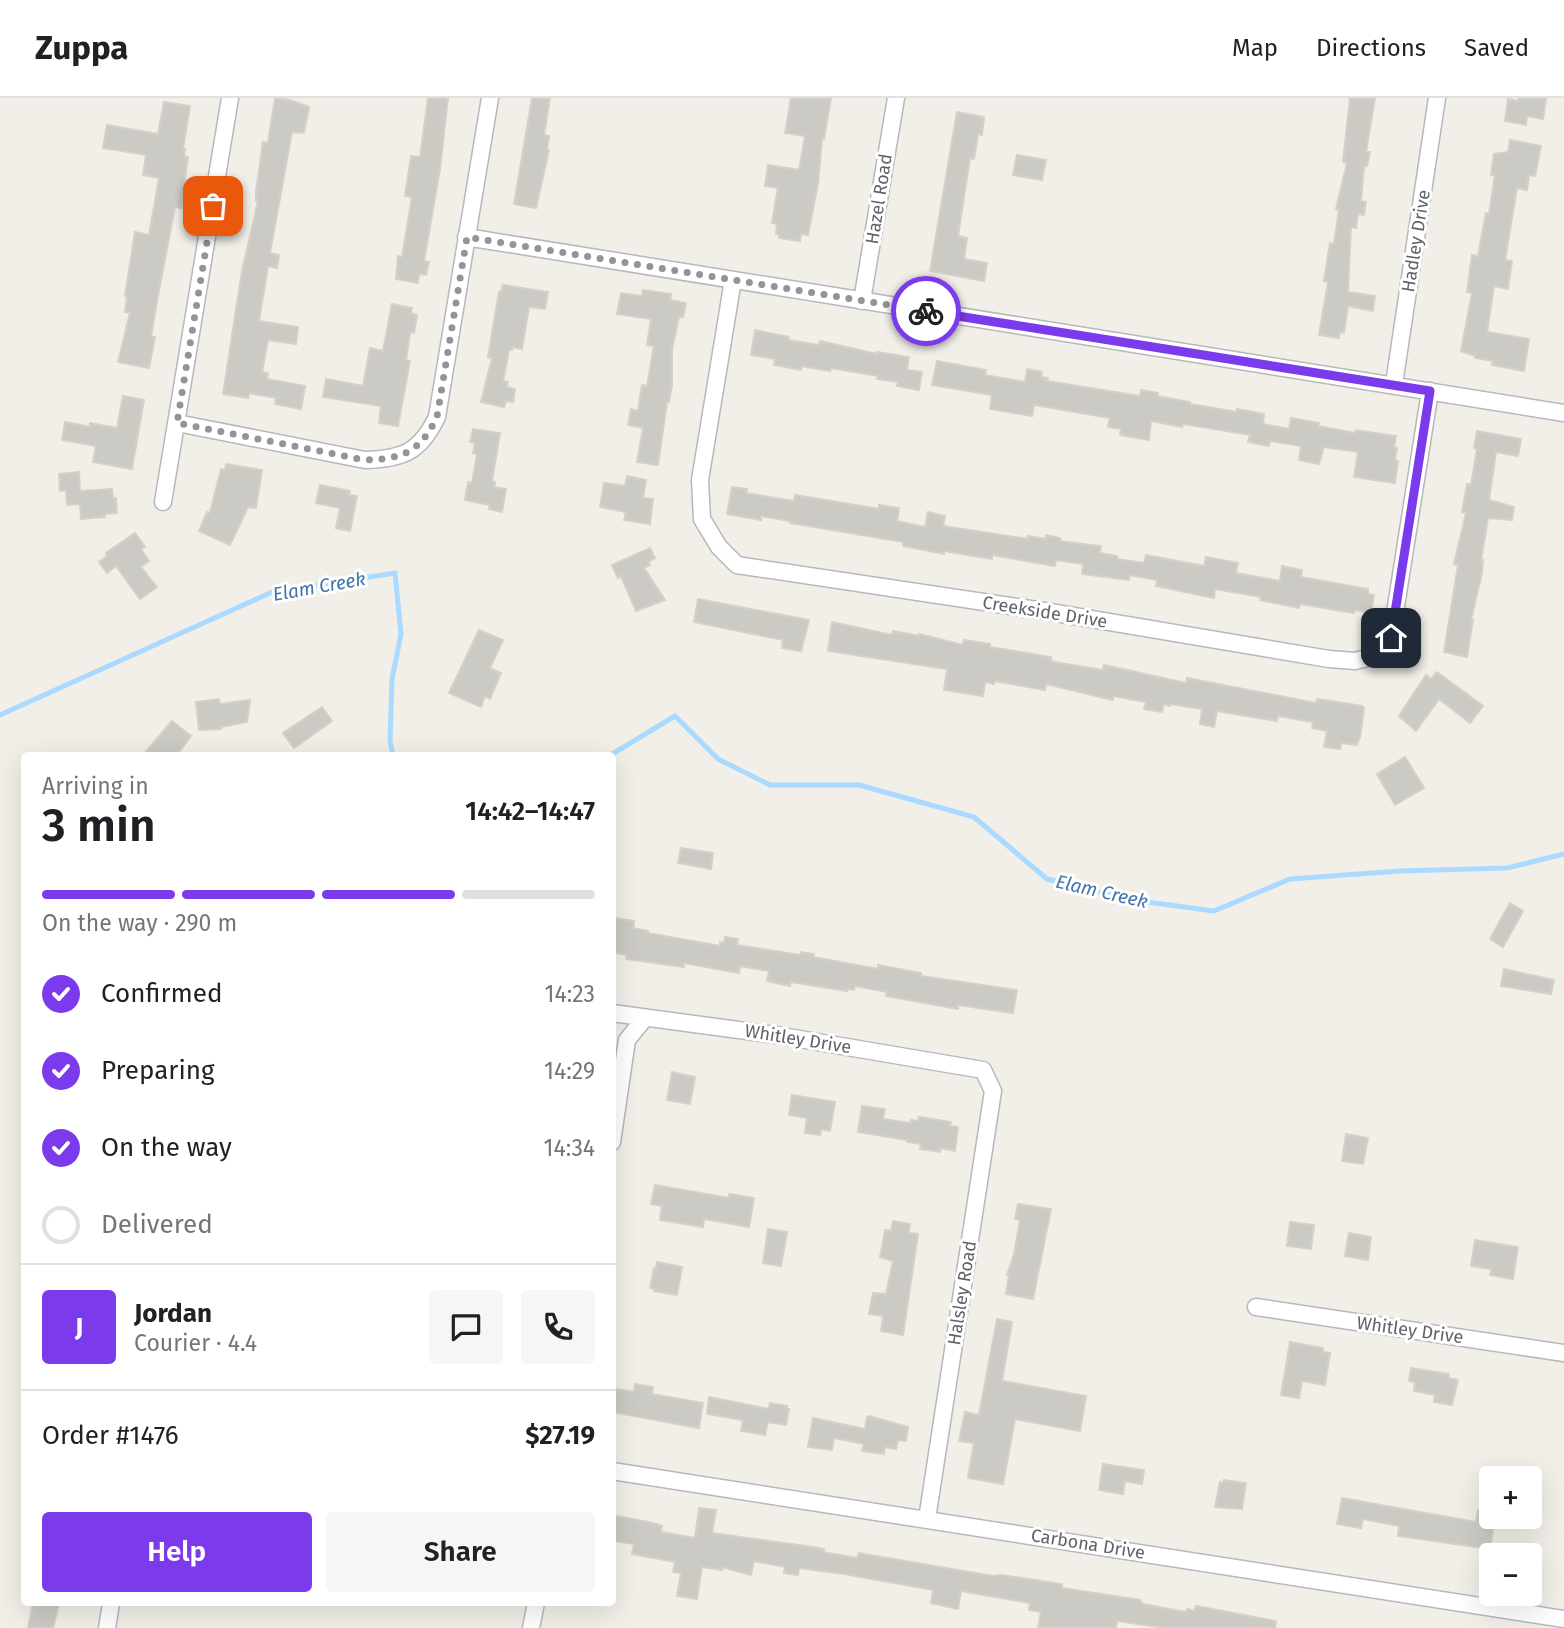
<!DOCTYPE html>
<html lang="en">
<head>
<meta charset="utf-8">
<style>
	body { margin:0; font-family:"Fira Sans",sans-serif; background:#f6f6f6; color:#202124; height:100vh; display:flex; flex-direction:column; font-size:26px; white-space:nowrap }
	* { box-sizing:border-box; margin:0 }
	p { font-size:23px; color:#757577 }
	.icon { flex:none; width:38px; height:38px; fill:none; stroke:currentColor; stroke-width:2; stroke-linecap:round; stroke-linejoin:round }
	.map { position:relative; flex:1; overflow:hidden }
	.side { position:absolute; left:21px; top:654px; width:595px; height:854px; display:flex; flex-direction:column; background:#fff; border-radius:7px; box-shadow:0 7px 28px #0002 }
	.side>* { flex:none }
	.buttons { position:absolute; left:1479px; top:1368px; display:grid; gap:14px }
	.buttons a { display:grid; place-items:center; width:63px; height:63px; border-radius:7px; background:#fff; box-shadow:0 7px 28px #0002; font-size:35px }
	.pin { position:absolute; display:grid; place-items:center; width:60px; height:60px; color:#fff; margin:-30px; border-radius:14px; box-shadow:0 4px 10px #0006 }
	.courier { position:absolute; display:grid; place-items:center; width:70px; height:70px; margin:-35px; border:5px solid #7c3aed; border-radius:50%; background:#fff; color:#222; box-shadow:0 2px 9px #0007 }
	.headline em { font-style:normal; font-weight:600 }
	.headline div { display:flex; flex-direction:column-reverse }
	.headline { display:flex; align-items:center; justify-content:space-between; height:119px; padding:0 21px }
	h1 { font-size:46px; font-weight:600; line-height:52px }
	.bar { display:grid; grid-template-columns:repeat(4,1fr); gap:10px 7px; align-content:center; height:84px; padding:0 21px }
	.bar i { height:9px; border-radius:5px; background:#e0e0e0 }
	.bar .current { background:#7c3aed }
	.bar p { grid-column:span 4 }
	.line { display:flex; align-items:center; gap:18px; padding:0 21px; border-top:2px solid #e0e0e0 }
	.line div { flex:1 }
	.round { display:grid; place-items:center; flex:none; width:74px; height:74px; border-radius:7px; background:#f6f6f6 }
	ol { padding:0 21px; list-style:none }
	li { display:flex; align-items:center; gap:21px; height:77px }
	li p { margin-inline-start:auto }
	li .icon { padding:7px; border-radius:50%; background:#7c3aed; color:#fff; stroke-width:4 }
	li:last-child { color:#757577 }
	li i { width:38px; height:38px; border:4px solid #e0e0e0; border-radius:50% }
	.button { display:flex; gap:14px; margin-top:auto; padding:14px 21px }
	.button a { flex:1; height:80px; border-radius:7px; background:#7c3aed; color:#fff; font-size:28px; font-weight:600; line-height:80px; text-align:center }
	.button a+a { background:#f6f6f6; color:#202124 }
	header { display:flex; align-items:center; gap:42px; box-sizing:border-box; height:98px; padding:0 35px; background:#fff; border-bottom:2px solid #e0e0e0 }
	header strong { font-size:33px }
	nav { display:flex; gap:38px; margin-inline-start:auto; font-size:24px }
	.map>svg:first-child { display:block }
	.lines { fill:none; stroke-linecap:round; stroke-linejoin:round }
	.stream { stroke:#aadaff; stroke-width:5 }
	.building { fill:#cccac5; stroke:#d6d1c6; stroke-width:2 }
	.street-casing { stroke:#b5b8bc; stroke-width:19 }
	.street { stroke:#fff; stroke-width:16 }
	.done { stroke:#929495; stroke-width:7; stroke-dasharray:0 12.6 }
	.route { stroke:#7c3aed; stroke-width:9 }
	.labels { text-anchor:middle; stroke-width:6; stroke-linejoin:round; paint-order:stroke }
	.street-label { font-size:18px; fill:#5f6368; stroke:#fff }
	.water-label { font-size:19px; font-style:italic; fill:#4174aa; stroke:#fff }
</style>
</head>
<body>
<header>
<strong>Zuppa</strong>
<nav><a>Map</a><a>Directions</a><a>Saved</a></nav>
</header>
<div class="map">
<svg width="1564" height="1530" viewBox="0 0 1564 1530">
	<rect width="100%" height="100%" fill="#f1efe8"/>
	<g class="lines">
		<g class="stream">
			<polyline points="0,617 272,494 395,475 401,536 392,581 390,643 393,658"/>
			<polyline points="609,658 675,618 718,661 770,687 859,687 974,719 1047,781 1132,802 1214,813 1290,781 1399,773 1507,770 1564,756"/>
		</g>
	</g>
	<g class="building">
		<polygon points="275,0 290,2 309,9 304,35 292,34 270,155 279,157 277,170 268,168 259,223 298,229 296,246 268,242 262,274 268,275 267,281 305,288 301,311 275,306 276,300 249,295 248,300 223,296 242,173 258,103 256,103 256,93 263,44 268,45"/>
		<polygon points="428,0 448,0 440,71 424,163 429,164 426,177 419,176 418,185 396,181 398,158 402,159 412,99 405,98 411,58 420,59"/>
		<polygon points="532,0 550,0 544,37 549,38 547,51 549,52 536,110 514,106"/>
		<polygon points="791,0 831,0 824,41 822,41 818,85 808,137 801,136 800,143 779,140 779,136 776,136 777,126 772,125 778,90 765,88 768,67 799,72 805,38 785,35"/>
		<polygon points="1350,0 1375,0 1366,54 1370,54 1367,68 1364,68 1361,103 1366,104 1364,117 1358,116 1356,130 1351,129 1348,194 1375,198 1373,213 1348,208 1344,235 1340,234 1339,240 1319,237 1328,184 1324,183 1330,145 1334,146 1339,112 1336,111 1347,65 1343,64"/>
		<polygon points="1519,0 1546,0 1543,21 1527,18 1526,27 1505,23 1508,1 1518,3"/>
		<polygon points="164,4 190,8 183,51 185,51 184,58 188,59 181,110 175,109 157,203 151,239 155,239 149,270 118,264 130,215 125,214 127,199 125,198 135,134 149,137 159,80 143,77 146,57 103,50 107,27 158,36"/>
		<polygon points="957,14 984,19 982,37 978,36 974,61 970,60 958,138 967,140 964,161 987,165 984,183 930,173"/>
		<polygon points="1510,42 1541,48 1535,78 1529,77 1527,92 1517,90 1505,162 1512,163 1508,191 1494,188 1487,234 1529,241 1524,273 1492,267 1493,263 1475,260 1475,258 1461,253 1472,195 1467,194 1472,157 1478,158 1486,115 1489,116 1495,77 1491,77 1494,56 1508,54"/>
		<polygon points="1017,57 1046,62 1042,82 1013,77"/>
		<polygon points="503,187 548,194 545,211 529,209 522,251 513,249 512,252 509,252 503,283 508,284 507,289 515,291 513,304 506,303 504,309 481,304 492,260 488,259 499,194 501,194"/>
		<polygon points="643,192 671,196 670,202 686,205 683,219 679,219 672,251 672,287 669,304 667,304 658,367 637,364 643,330 628,327 631,311 638,313 642,287 647,288 654,248 647,247 651,221 617,216 621,195 642,198"/>
		<polygon points="392,206 412,210 411,215 417,217 414,235 410,234 406,262 410,263 398,328 379,325 381,308 323,299 326,281 363,288 370,250 383,253"/>
		<polygon points="755,232 789,239 788,242 819,247 820,243 877,256 877,254 909,259 907,272 922,274 919,292 897,288 898,284 877,281 878,278 831,270 830,273 801,268 801,272 774,267 775,261 751,257"/>
		<polygon points="937,263 986,272 985,277 1025,284 1027,271 1042,274 1041,279 1048,280 1047,283 1140,298 1141,292 1158,295 1157,298 1190,304 1190,306 1237,314 1237,311 1264,316 1263,326 1289,331 1291,320 1319,325 1318,328 1355,335 1356,332 1396,338 1394,349 1397,350 1395,362 1398,363 1395,385 1354,379 1358,354 1324,349 1319,366 1299,362 1301,348 1270,343 1269,348 1248,344 1250,337 1214,331 1183,326 1182,329 1151,323 1149,342 1120,337 1121,331 1108,329 1110,320 1034,307 1032,318 990,311 992,297 932,287"/>
		<polygon points="123,298 144,302 132,371 93,364 96,348 62,342 65,324 90,329 90,325 117,330"/>
		<polygon points="473,331 500,335 492,383 495,384 494,389 506,391 502,414 489,411 490,407 465,402 468,384 472,385 477,356 473,355 475,345 470,344"/>
		<polygon points="1477,333 1521,341 1518,358 1496,354 1489,402 1514,409 1512,422 1488,420 1481,462 1483,462 1482,475 1471,522 1473,522 1467,559 1444,554 1458,467 1454,466 1466,415 1462,414 1467,386 1471,387 1477,351 1474,350"/>
		<polygon points="226,366 262,372 256,410 248,409 230,447 199,433 207,414 210,415 221,371 225,372"/>
		<polygon points="79,374 80,393 112,391 113,400 116,400 117,415 105,416 105,419 81,421 80,406 67,407 66,392 60,393 59,376"/>
		<polygon points="627,378 646,382 643,400 653,401 650,426 624,422 626,414 600,409 604,385 625,388"/>
		<polygon points="320,387 350,393 349,397 357,398 350,433 336,430 340,410 316,405"/>
		<polygon points="732,389 747,391 746,395 794,403 795,397 879,411 879,407 899,410 897,423 925,429 928,414 945,418 943,428 1028,441 1028,438 1046,441 1046,437 1060,440 1060,443 1101,448 1100,455 1117,458 1117,461 1144,465 1146,457 1204,468 1206,459 1238,465 1236,475 1280,483 1282,468 1302,472 1301,479 1368,491 1368,496 1374,497 1371,515 1355,512 1354,515 1300,506 1299,510 1260,502 1261,499 1215,491 1214,500 1156,488 1157,482 1130,477 1129,482 1082,476 1083,466 1056,462 1055,468 992,457 992,461 944,453 944,456 903,448 903,444 790,425 790,423 761,418 761,422 727,416"/>
		<polygon points="135,435 145,449 141,451 149,463 141,469 157,489 140,501 116,468 107,475 99,464 107,458 106,455"/>
		<polygon points="650,450 655,460 648,464 650,467 644,470 665,502 636,513 621,478 618,480 612,467"/>
		<polygon points="698,501 809,522 801,553 782,550 783,542 694,524"/>
		<polygon points="832,524 892,537 893,533 919,538 919,536 963,547 964,542 990,546 990,549 1051,559 1051,563 1060,565 1103,572 1104,567 1186,585 1187,580 1316,605 1317,601 1362,608 1364,610 1360,639 1357,647 1341,645 1340,651 1324,649 1327,633 1312,630 1313,624 1278,618 1277,623 1217,613 1214,629 1200,626 1202,611 1171,606 1170,608 1164,606 1162,614 1144,611 1146,604 1113,598 1113,602 1046,586 1045,592 995,583 994,586 985,584 983,598 944,592 947,571 828,553"/>
		<polygon points="479,532 503,542 490,570 501,575 490,601 485,598 481,609 449,595"/>
		<polygon points="1437,574 1483,608 1470,625 1439,601 1416,633 1399,618 1426,577 1431,581"/>
		<polygon points="219,601 220,606 250,602 247,624 221,629 221,631 199,632 196,604"/>
		<polygon points="322,609 332,623 294,650 283,635"/>
		<polygon points="172,623 191,638 176,658 142,658"/>
		<polygon points="1405,659 1424,690 1395,707 1377,676"/>
		<polygon points="681,750 713,755 711,771 678,765"/>
		<polygon points="1510,805 1523,813 1503,849 1490,841"/>
		<polygon points="615,820 634,823 633,830 648,833 648,835 720,848 720,844 724,845 725,839 738,841 737,847 800,857 801,854 814,856 813,859 878,871 878,867 921,875 921,878 1017,892 1013,915 958,907 958,911 886,898 887,894 855,888 854,892 847,891 847,893 791,884 790,888 767,883 769,873 740,868 739,875 684,865 684,869 626,861 627,857 612,854 612,827"/>
		<polygon points="1504,871 1554,882 1551,896 1501,888"/>
		<polygon points="672,974 695,979 690,1006 667,1002"/>
		<polygon points="792,997 835,1004 830,1033 821,1031 820,1037 805,1035 807,1020 789,1017"/>
		<polygon points="862,1008 885,1011 883,1021 910,1025 911,1022 918,1023 919,1019 951,1024 950,1028 958,1029 955,1053 941,1050 940,1054 920,1051 921,1046 907,1044 907,1042 858,1034"/>
		<polygon points="1346,1036 1368,1040 1363,1066 1342,1063"/>
		<polygon points="655,1087 729,1100 729,1096 754,1100 749,1129 704,1121 703,1129 660,1122 662,1108 651,1106"/>
		<polygon points="1018,1106 1051,1111 1033,1201 1006,1196 1009,1177 1007,1177 1014,1156 1020,1122 1015,1121"/>
		<polygon points="893,1123 910,1126 909,1135 918,1136 903,1237 881,1233 883,1218 869,1216 873,1195 886,1196 893,1163 880,1159 885,1132 891,1133"/>
		<polygon points="1290,1124 1314,1127 1311,1151 1287,1148"/>
		<polygon points="768,1131 787,1134 781,1168 763,1165"/>
		<polygon points="1349,1135 1371,1139 1368,1162 1345,1158"/>
		<polygon points="1475,1142 1518,1149 1513,1181 1490,1177 1491,1171 1471,1168"/>
		<polygon points="657,1164 682,1169 677,1197 654,1193 654,1191 650,1190 654,1170 656,1171"/>
		<polygon points="997,1221 1012,1224 1002,1283 1086,1298 1080,1333 1015,1321 1003,1386 968,1380 974,1345 959,1343 965,1314 979,1317"/>
		<polygon points="1290,1244 1323,1250 1323,1254 1330,1255 1325,1287 1302,1283 1299,1300 1281,1297"/>
		<polygon points="1411,1270 1449,1276 1448,1280 1458,1282 1452,1307 1434,1304 1435,1297 1414,1293 1415,1284 1409,1283"/>
		<polygon points="635,1286 653,1289 652,1296 703,1305 699,1330 612,1314 615,1291 634,1294"/>
		<polygon points="709,1299 769,1311 770,1305 787,1308 786,1310 789,1311 786,1327 768,1324 765,1337 741,1333 743,1322 707,1316"/>
		<polygon points="869,1318 908,1329 906,1343 898,1342 896,1351 885,1349 884,1356 862,1353 864,1346 834,1340 832,1352 808,1349 813,1320 865,1331 867,1319"/>
		<polygon points="1103,1366 1144,1372 1142,1386 1125,1383 1123,1396 1099,1392"/>
		<polygon points="1224,1382 1246,1385 1242,1411 1215,1409 1220,1384 1224,1385"/>
		<polygon points="1342,1400 1476,1424 1478,1412 1491,1414 1491,1419 1495,1419 1490,1451 1398,1438 1399,1428 1363,1421 1361,1430 1337,1426"/>
		<polygon points="699,1410 716,1412 712,1435 813,1449 824,1451 823,1454 857,1460 859,1455 993,1478 1002,1477 1062,1486 1062,1490 1140,1502 1143,1506 1186,1514 1187,1511 1195,1513 1196,1508 1276,1523 1275,1530 1165,1530 1117,1523 1116,1530 1038,1530 1041,1514 1029,1512 1030,1505 961,1493 958,1511 931,1505 933,1492 844,1476 799,1470 798,1477 784,1475 785,1469 754,1463 751,1477 722,1469 722,1472 702,1469 697,1501 677,1498 681,1475 673,1474 675,1464 632,1456 634,1446 612,1443 612,1417 653,1425 662,1428 661,1434 695,1440"/>
		<polygon points="33,1505 59,1505 53,1530 28,1530"/>
	</g>
	<g class="lines">
		<g class="street-casing">
			<g id="street">
				<polyline points="466,139 1564,315"/>
				<polyline points="733,182 700,382 702,421 719,449 737,467 1044,513 1329,561 1355,563 1383,556 1391,540 1430,293"/>
				<polyline points="862,203 896,0"/>
				<polyline points="1394,286 1437,0"/>
				<path d="M177 325 365 362C403 361 420 354 437 319L490 0"/>
				<polyline points="163,404 230,0"/>
				<polyline points="612,915 776,937 983,972 993,993 927,1421"/>
				<polyline points="612,1044 627,942 645,920"/>
				<polyline points="1256,1209 1564,1255"/>
				<polyline points="612,1373 1564,1521"/>
				<polyline points="107,1530 111,1505"/>
				<polyline points="531,1530 536,1505"/>
			</g>
		</g>
		<use href="#street" class="street"/>
	</g>
	<g class="lines">
		<path class="done" d="M213 108 177 325 365 362C403 361 420 354 437 319L467 139 926 213"/>
		<polyline class="route" points="926,213 1430,293 1391,540"/>
	</g>
	<g class="labels">
		<g class="street-label">
			<text transform="translate(879 101) rotate(-81)" y="6">Hazel Road</text>
			<text transform="translate(1416 143) rotate(-81)" y="6">Hadley Drive</text>
			<text transform="translate(1045 514) rotate(9)" y="6">Creekside Drive</text>
			<text transform="translate(798 941) rotate(9)" y="6">Whitley Drive</text>
			<text transform="translate(962 1195) rotate(-81)" y="6">Halsley Road</text>
			<text transform="translate(1410 1232) rotate(8)" y="6">Whitley Drive</text>
			<text transform="translate(1088 1446) rotate(9)" y="6">Carbona Drive</text>
		</g>
		<g class="water-label">
			<text transform="translate(319 488) rotate(-10)" y="7">Elam Creek</text>
			<text transform="translate(1102 793) rotate(13)" y="7">Elam Creek</text>
		</g>
	</g>
</svg>
<div class="buttons">
<a>+</a>
<a>−</a>
</div>
<div class="pin" style="left:213px;top:108px;background:#ea580c"><svg class="icon" aria-label="bag" viewBox="0 0 24 24"><path d="M5 8h14l-1 12H6zM9 8a3 3 0 0 1 6 0"/></svg></div>
<div class="pin" style="left:1391px;top:540px;background:#1f2937"><svg class="icon" aria-label="home" viewBox="0 0 24 24"><path d="M3 11l9-7 9 7M6 9v11h12V9"/></svg></div>
<div class="courier" style="left:926px;top:213px"><svg class="icon" aria-label="bike" viewBox="0 0 24 24"><circle cx="6" cy="16" r="4"/><circle cx="18" cy="16" r="4"/><path d="M6 16l4-8h5l3 8M10 8l3 8H6M13 5h3"/></svg></div>
<section class="side">
<div class="headline"><div><h1>3 min</h1><p>Arriving in</p></div><em>14:42–14:47</em></div>
<div class="bar"><i class="current"></i><i class="current"></i><i class="current"></i><i></i><p>On the way · 290 m</p></div>
<ol>
<li><svg class="icon" aria-label="check" viewBox="0 0 24 24"><path d="M5 12l5 5 9-10"/></svg>Confirmed<p>14:23</p></li>
<li><svg class="icon" aria-label="check" viewBox="0 0 24 24"><path d="M5 12l5 5 9-10"/></svg>Preparing<p>14:29</p></li>
<li><svg class="icon" aria-label="check" viewBox="0 0 24 24"><path d="M5 12l5 5 9-10"/></svg>On the way<p>14:34</p></li>
<li><i></i>Delivered</li>
</ol>
<div class="line" style="height:126px"><b class="round" style="background:#7c3aed;color:#fff">J</b><div><b>Jordan</b><p>Courier · 4.4</p></div><a class="round"><svg class="icon" aria-label="chat" viewBox="0 0 24 24"><path d="M4 5h16v11H9l-5 4z"/></svg></a><a class="round"><svg class="icon" aria-label="phone" viewBox="0 0 24 24"><path d="M5 4h4l2 5-3 2q2 4 5 5l2-3 5 2v4C11 20 4 13 5 4z"/></svg></a></div>
<div class="line" style="height:91px"><div>Order #1476</div><b>$27.19</b></div>
<div class="button"><a>Help</a><a>Share</a></div>
</section>
</div>
</body>
</html>
